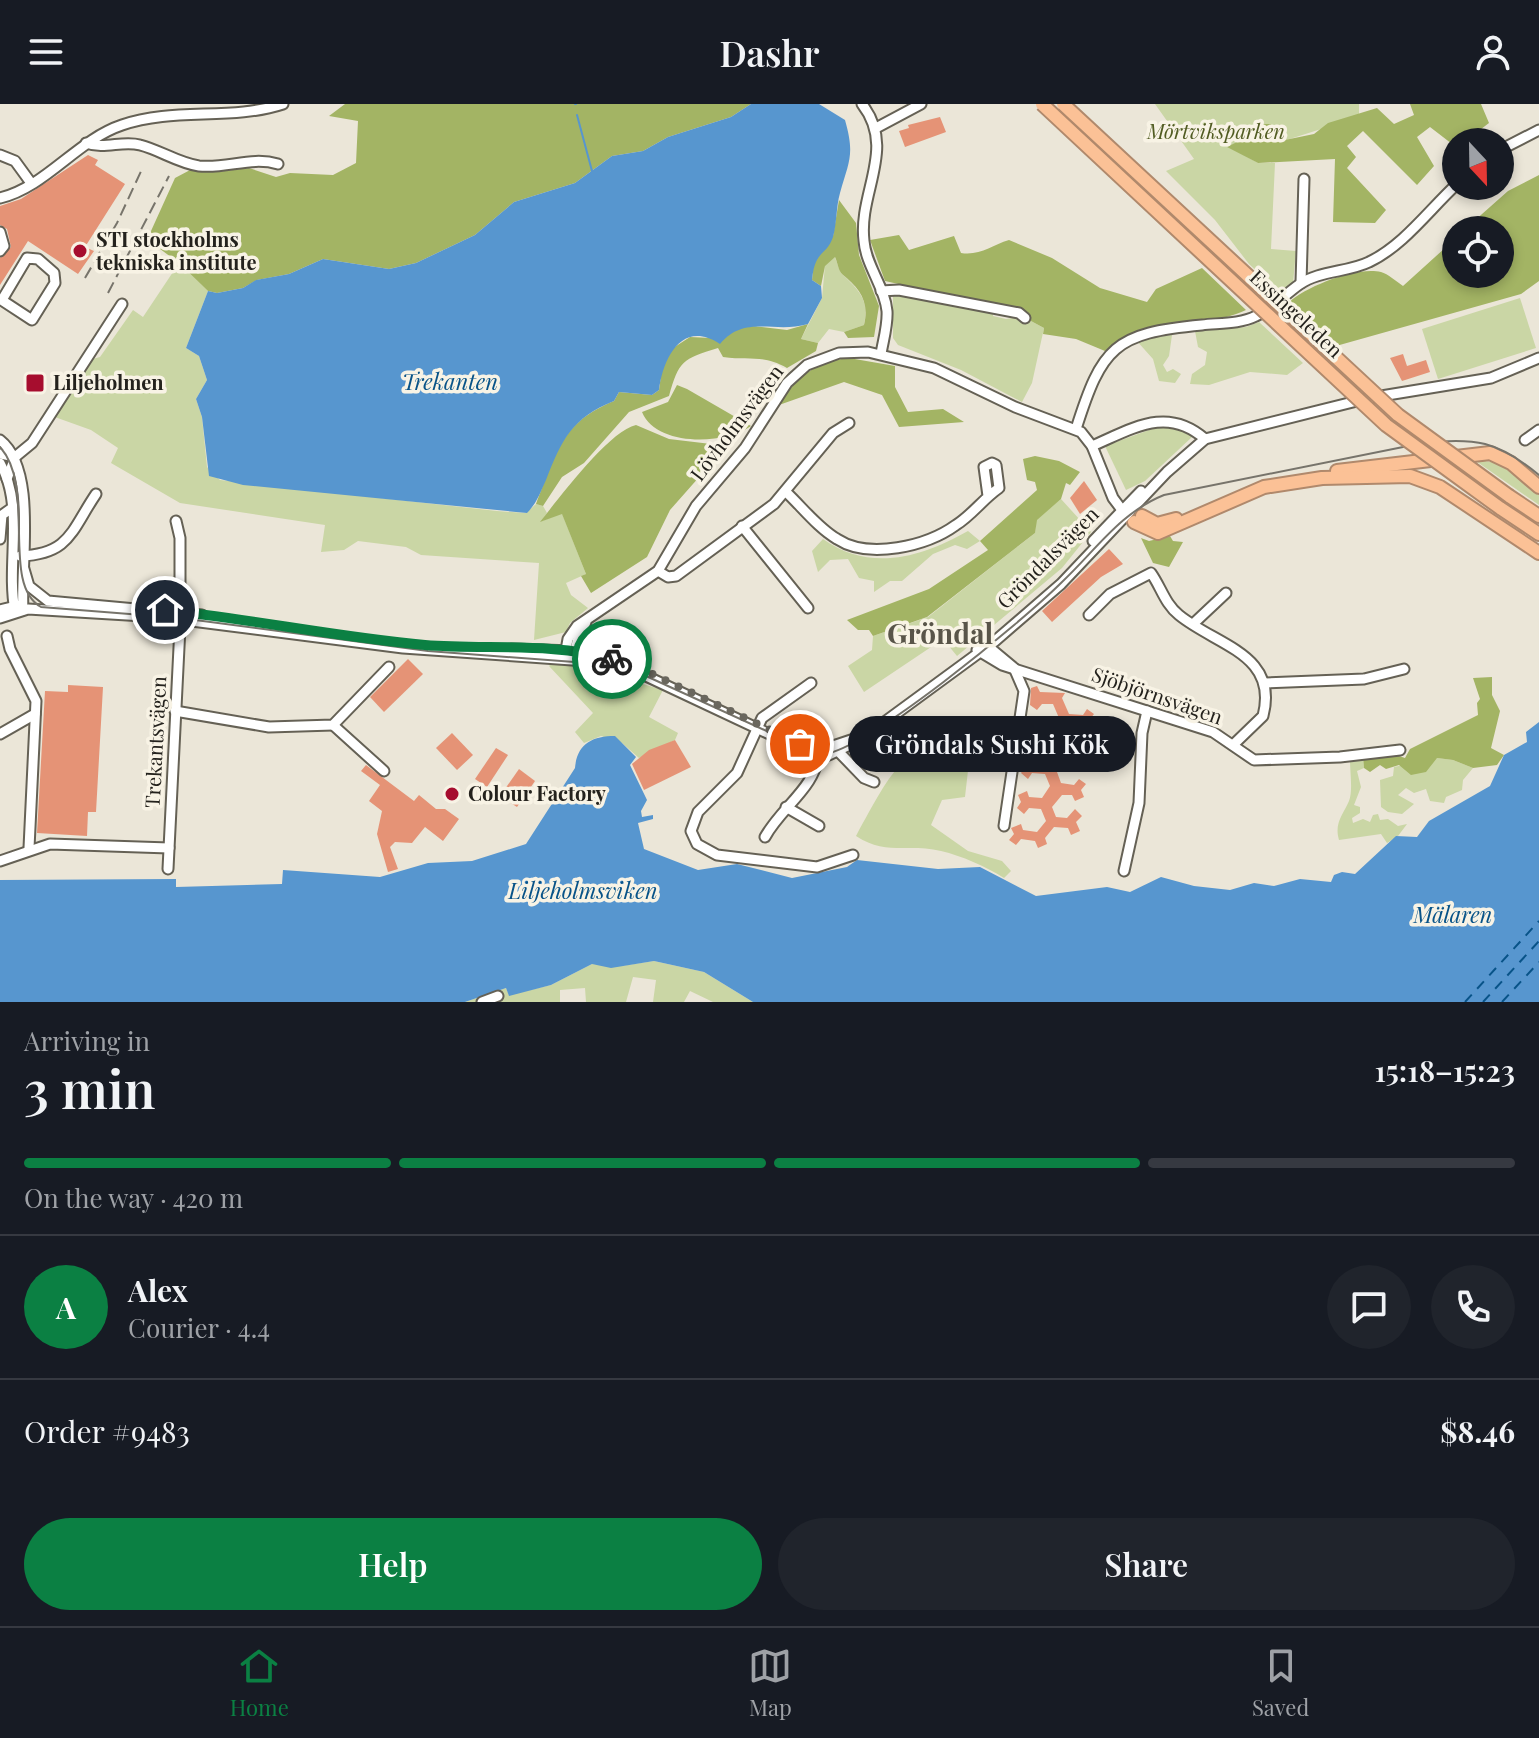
<!DOCTYPE html>
<html lang="en">
<head>
<meta charset="utf-8">
<style>
	body { margin:0; font-family:"Playfair Display",serif; background:#20242c; color:#f1f3f6; height:100vh; display:flex; flex-direction:column; font-size:30px; white-space:nowrap }
	* { box-sizing:border-box; margin:0 }
	p { font-size:26px; color:#9ea1a6 }
	.icon { flex:none; width:44px; height:44px; fill:none; stroke:currentColor; stroke-width:2; stroke-linecap:round; stroke-linejoin:round }
	.map { position:relative; height:898px; overflow:hidden }
	.sheet { display:flex; flex-direction:column; background:#171b24; flex:1 }
	.sheet>* { flex:none }
	.needle { width:52px; rotate:158deg }
	.controls { position:absolute; left:1442px; top:24px; display:grid; gap:16px }
	.controls a { display:grid; place-items:center; width:72px; height:72px; border-radius:50%; background:#171b24; box-shadow:0 4px 12px #0003; font-size:40px }
	.pin { position:absolute; display:grid; place-items:center; width:68px; height:68px; color:#fff; margin:-34px; border:4px solid #fff; border-radius:50%; box-shadow:0 2px 8px #0007 }
	.courier { position:absolute; display:grid; place-items:center; width:80px; height:80px; margin:-40px; border:6px solid #0b8043; border-radius:50%; background:#fff; color:#222; box-shadow:0 2px 10px #0007 }
	.bubble { position:absolute; height:56px; border-radius:28px; background:#171b24; box-shadow:0 4px 12px #0003; font-size:26px; font-weight:600; line-height:56px; text-align:center }
	.overview em { font-style:normal; font-weight:600 }
	.overview div { display:flex; flex-direction:column-reverse }
	.overview { display:flex; align-items:center; justify-content:space-between; height:136px; padding:0 24px }
	h1 { font-size:52px; font-weight:600; line-height:60px }
	.bar { display:grid; grid-template-columns:repeat(4,1fr); gap:12px 8px; align-content:center; height:96px; padding:0 24px }
	.bar i { height:10px; border-radius:6px; background:#363941 }
	.bar .active { background:#0b8043 }
	.bar p { grid-column:span 4 }
	.line { display:flex; align-items:center; gap:20px; padding:0 24px; border-top:2px solid #363941 }
	.line div { flex:1 }
	.round { display:grid; place-items:center; flex:none; width:84px; height:84px; border-radius:42px; background:#20242c }
	.action { display:flex; gap:16px; margin-top:auto; padding:16px 24px }
	.action a { flex:1; height:92px; border-radius:48px; background:#0b8043; color:#fff; font-size:32px; font-weight:600; line-height:92px; text-align:center }
	.action a+a { background:#20242c; color:#f1f3f6 }
	header { display:flex; justify-content:space-between; align-items:center; height:104px; padding:0 24px; background:#171b24; font-size:36px; font-weight:600 }
	.tabs { display:flex; justify-content:space-around; align-items:center; height:112px; border-top:2px solid #363941; background:#171b24; font-size:22px; color:#9ea1a6 }
	.tabs a { display:grid; justify-items:center; gap:4px }
	.tabs .active { color:#0b8043 }
	.map>svg:first-child { display:block }
	.green { fill:#cad6a5 }
	.forest { fill:#a3b464 }
	.water { fill:#5796cf }
	.lines { fill:none; stroke-linecap:round; stroke-linejoin:round }
	.stream { stroke:#5796cf; stroke-width:2 }
	.ferry { stroke:#085388; stroke-width:2; stroke-dasharray:10 8; stroke-linecap:butt }
	.building { fill:#e59376 }
	.minor-casing { stroke:#656155; stroke-width:13 }
	.highway-casing { stroke:#b0896c; stroke-width:16 }
	.minor { stroke:#fff; stroke-width:9 }
	.highway { stroke:#fbc196; stroke-width:12 }
	.tram { stroke:#77746b; stroke-width:2 }
	.rail { stroke:#77746b; stroke-width:2; stroke-dasharray:12 6; stroke-linecap:butt }
	.highway-bridge-casing { stroke:#b0896c; stroke-width:16; stroke-linecap:butt }
	.highway-bridge { stroke:#fbc196; stroke-width:12 }
	.done { stroke:#6a675e; stroke-width:8; stroke-dasharray:0 14.4 }
	.route { stroke:#0b8043; stroke-width:10 }
	.poi-dot { fill:#a60d2e; stroke:#f8f3e5; stroke-width:3 }
	.labels { text-anchor:middle; stroke-width:7; stroke-linejoin:round; paint-order:stroke }
	.park-label { font-size:20px; font-style:italic; fill:#515c22; stroke:#f8f3e5 }
	.poi-label { font-size:20px; font-weight:bold; fill:#24221d; stroke:#f8f3e5; text-anchor:start }
	.street-label { font-size:20px; fill:#24221d; stroke:#f8f3e5 }
	.water-label { font-size:22px; font-style:italic; fill:#085388; stroke:#f8f3e5 }
	.district-label { font-size:28px; font-weight:bold; fill:#595549; stroke:#f8f3e5 }
</style>
</head>
<body>
<header><svg class="icon" aria-label="menu" viewBox="0 0 24 24"><path d="M4 6h16M4 12h16M4 18h16"/></svg>Dashr<svg class="icon" aria-label="person" viewBox="0 0 24 24"><circle cx="12" cy="8" r="4"/><path d="M4 21q1-7 8-7t8 7"/></svg></header>
<div class="map">
<svg width="1539" height="898" viewBox="0 0 1539 898">
	<rect width="100%" height="100%" fill="#ebe6d8"/>
	<g class="green">
		<polygon points="1155,0 1359,0 1359,13 1242,50 1258,59 1275,59 1271,145 1296,147 1293,179 1279,188 1249,160 1215,116 1166,67 1194,55"/>
		<path d="M834 152C838 158 838 166 842 170 858 185 870 196 864 221L844 228 829 225 818 239 801 235 822 194 825 161Z"/>
		<polygon points="179,159 208,187 186,244 199,252 207,276 196,295 202,313 207,363 220,376 497,407 526,409 536,400 543,402 547,409 542,417 562,409 586,470 566,479 571,491 588,504 570,519 566,528 534,536 539,459 421,451 406,443 358,437 344,446 321,448 325,421 180,399 111,359 118,344 91,326 52,312 89,256 100,253 133,206 143,213"/>
		<polygon points="899,189 993,207 993,212 1006,215 1018,213 1024,219 1031,217 1044,224 1032,279 1022,298 961,266 898,241 893,234 893,192"/>
		<polygon points="1520,194 1536,244 1438,275 1422,225"/>
		<polygon points="1259,218 1303,259 1287,271 1250,268 1209,281 1190,280 1192,270 1205,261 1207,248 1198,243 1195,227 1246,223"/>
		<polygon points="1172,231 1169,252 1163,261 1167,268 1173,265 1181,270 1175,279 1159,277 1153,255 1136,236"/>
		<polygon points="1163,321 1184,324 1192,333 1145,377 1126,386 1105,342"/>
		<polygon points="1473,355 1503,360 1539,389 1539,401"/>
		<polygon points="1061,395 1091,428 1062,464 957,552 943,535 864,588 848,562 872,546 873,532 928,513 1035,429 1036,416"/>
		<path d="M968 427 980 437 967 445 955 441 933 450 902 477H890L874 488V477L859 474 848 455 830 456 818 468 812 447 823 435C870 469 922 453 968 427Z"/>
		<polygon points="551,560 586,563 663,586 649,613 678,629 675,636 639,654 622,639 601,632 584,639 575,628 593,609 549,562"/>
		<path d="M964 614 971 640 965 693 942 696 931 721 968 747 1002 757 1011 767 1004 774C985 762 962 752 941 747 909 739 886 752 856 732 892 666 897 653 964 614Z"/>
		<path d="M1363 653 1364 664 1357 667 1361 683 1354 701 1360 703V709L1352 714 1353 719 1363 715 1370 718 1373 711 1378 710 1380 716 1388 715 1398 722 1407 720 1398 732 1387 739 1381 730 1339 736C1334 719 1343 711 1349 697 1353 687 1350 668 1350 656Z"/>
		<polygon points="1437,654 1453,656 1473,664 1463,676 1462,686 1446,693 1444,699 1430,697 1426,685 1414,689 1406,684 1398,691 1414,700 1402,710 1388,708 1381,703 1380,676 1393,672 1394,663"/>
		<polygon points="654,857 704,868 753,898 713,898 690,887 684,898 653,898 656,876 633,873 626,898 586,898 585,884 560,886 560,898 465,898 506,884 509,891 551,881 592,860 621,862"/>
	</g>
	<g class="forest">
		<polygon points="345,0 751,0 731,13 668,33 643,47 612,52 575,79 514,98 475,131 416,159 389,165 323,155 289,170 257,176 243,184 217,189 208,187 179,159 152,139 151,127 175,74 192,65 216,68 249,64 276,73 290,69 333,71 356,59 358,17 329,12"/>
		<polygon points="1410,0 1481,0 1489,19 1464,38 1456,38 1456,43 1430,23 1417,33 1434,62 1417,81 1363,27 1347,42 1356,53 1347,64 1386,106 1375,119 1333,118 1335,55 1258,59 1227,43 1253,30 1261,20 1271,20 1280,37 1314,30 1328,19 1377,4 1394,20 1414,11"/>
		<path d="M1539 71V177L1521 190 1336 242 1289 198C1307 182 1357 162 1381 168 1388 170 1396 177 1403 182L1456 134V170H1500V126H1464L1508 87Z"/>
		<path d="M839 96 856 119 859 151 879 202 874 233 848 234 844 228 864 221C870 197 859 184 842 170 838 166 838 159 835 153L825 162 821 182 812 176 814 156 833 132Z"/>
		<path d="M899 131 909 146 954 132 961 149C980 152 992 141 1009 136L1052 154 1100 184 1147 198 1156 185 1202 164 1246 206C1197 229 1150 207 1105 247L1076 235 1043 230 1044 224 1031 217 1024 208 885 177 870 136Z"/>
		<path d="M808 220 801 235 818 239 816 247 787 264C762 250 750 257 723 253L718 244C682 255 679 257 669 292L629 308 584 359 562 373 543 402 536 400C556 350 560 319 614 297L619 288 652 291 659 286 662 264 670 246 690 233 711 234 744 221 787 226Z"/>
		<path d="M849 254 895 262V283L908 308 943 305 964 318 899 323 882 291 844 278 779 301C796 273 816 257 849 254Z"/>
		<path d="M677 281 687 285 751 322C725 341 656 343 642 308L668 298Z"/>
		<path d="M636 321 669 335 711 340 731 337 670 406 647 453 591 489 581 472 586 470 562 410 540 418C559 394 609 327 636 321Z"/>
		<polygon points="1035,352 1059,357 1080,368 1070,381 1066,379 1061,395 1037,416 1035,429 927,513 873,532 869,526 858,526 847,516 929,485 988,446 980,437 1037,386 1035,378 1027,376 1023,355"/>
		<polygon points="1170,432 1173,437 1183,438 1169,463 1153,459 1141,434 1149,437"/>
		<polygon points="1492,573 1492,591 1500,607 1491,644 1504,651 1497,661 1473,664 1453,656 1437,654 1426,668 1411,671 1399,661 1386,665 1380,661 1370,668 1364,664 1363,653 1390,649 1405,654 1410,645 1478,611 1477,599 1480,595 1473,574"/>
	</g>
	<g class="water">
		<path d="M751 0H819L845 16C855 51 849 57 840 89 836 103 837 119 833 133 826 153 815 145 812 176L821 182 822 194 808 220C774 230 745 210 720 240 682 215 663 254 659 286L652 291 619 288 614 297C572 314 562 335 546 376 540 389 537 399 527 409L243 381 209 372 202 313 196 295 207 276 199 252 186 244 208 187 217 189 243 184 256 176 289 170 323 155 389 165 416 159 475 131 514 98 575 79 612 52 643 47 668 33 731 13Z"/>
		<path d="M1539 618V898H753L704 868 654 857 611 864 592 860 551 881 509 892 506 884 465 898H0V776L176 775V783L282 780 283 766 380 773 428 759 472 757 526 740 575 664C577 640 592 632 615 632L636 653 630 661 647 696 641 707 642 713 653 711V715L638 719 644 745 698 766 737 760 792 774 847 763 857 756 938 765 980 763 1036 792 1107 783 1130 788 1161 773 1194 782 1230 786 1254 779 1274 782 1300 775 1331 778 1334 771 1342 768 1355 770 1396 732 1417 733 1429 717 1490 682 1504 651 1527 638 1526 628Z"/>
	</g>
	<g class="lines">
		<g class="stream">
			<polyline points="575,0 576,0"/>
			<polyline points="577,11 592,67"/>
		</g>
		<g class="ferry">
			<polyline points="1465,898 1539,817"/>
			<polyline points="1483,898 1539,837"/>
			<polyline points="1502,898 1539,858"/>
		</g>
	</g>
	<g class="building">
		<polygon points="940,13 946,28 905,43 899,27 909,24 908,21"/>
		<polygon points="88,51 98,56 95,61 125,80 85,143 94,147 78,170 28,137 0,181 0,154 11,143 7,125 0,121 0,102 21,95"/>
		<polygon points="1403,250 1407,262 1426,256 1430,268 1402,277 1390,254"/>
		<polygon points="1084,377 1097,396 1080,410 1070,394"/>
		<polygon points="1109,445 1123,460 1101,473 1052,518 1042,507"/>
		<polygon points="408,555 423,570 384,608 370,593"/>
		<polygon points="68,581 103,583 96,708 88,708 87,732 37,729 45,587 68,588"/>
		<polygon points="1037,582 1040,588 1065,589 1062,594 1069,610 1083,611 1087,605 1094,610 1090,615 1094,624 1084,628 1082,621 1070,621 1060,634 1065,645 1078,646 1083,641 1090,647 1086,652 1089,659 1080,662 1077,656 1066,656 1057,668 1061,679 1074,681 1079,675 1086,680 1081,686 1084,693 1075,697 1072,691 1062,691 1052,703 1056,713 1067,714 1075,705 1082,712 1076,718 1080,727 1071,731 1068,724 1054,723 1045,734 1047,740 1038,744 1035,737 1021,735 1016,741 1009,736 1014,730 1011,724 1021,720 1023,726 1037,728 1046,717 1041,705 1029,704 1024,710 1017,704 1021,698 1018,691 1027,687 1029,693 1042,694 1050,682 1045,670 1032,669 1028,675 1021,669 1025,663 1022,656 1031,653 1033,659 1046,660 1055,649 1049,634 1034,632 1029,638 1025,635 1027,621 1034,617 1036,623 1050,626 1059,614 1053,600 1042,600 1037,606 1030,601 1031,584"/>
		<polygon points="452,629 473,651 457,666 436,644"/>
		<polygon points="675,636 691,663 644,686 632,660 649,646"/>
		<polygon points="496,644 508,651 487,683 475,675"/>
		<polygon points="366,661 414,697 419,691 436,705 445,705 459,715 443,737 425,723 412,739 395,738 390,743 398,765 388,768 377,730 382,707 369,697 380,681 361,667"/>
		<polygon points="519,665 535,677 517,703 500,692"/>
	</g>
	<g class="lines">
		<g class="minor-casing">
			<g id="minor">
				<path d="M862 0C897 45 858 88 864 137 866 162 885 183 887 207 888 221 883 237 881 250"/>
				<polyline points="876,24 921,0"/>
				<path d="M86 39C105 46 122 36 140 41 160 46 178 59 199 62 227 65 251 52 278 60"/>
				<polyline points="1500,46 1539,26"/>
				<polyline points="0,51 15,57 31,79"/>
				<path d="M0 94C46 83 77 36 122 21 173 3 231 17 283 0"/>
				<polyline points="0,128 4,142 0,147"/>
				<polyline points="1301,179 1304,75"/>
				<polyline points="881,187 899,186 1019,209 1025,214"/>
				<polyline points="0,195 32,216 55,179 54,169 38,155 27,154 2,196"/>
				<path d="M1076 325C1102 243 1114 229 1202 221 1220 219 1240 220 1256 212 1274 204 1284 191 1300 180 1318 167 1349 168 1369 158 1403 142 1429 106 1456 81"/>
				<path d="M0 336C38 366 20 461 23 506"/>
				<polyline points="1525,336 1539,326"/>
				<path d="M1092 342C1134 324 1167 302 1205 335"/>
				<polyline points="0,350 15,353"/>
				<path d="M0 359C25 403 6 459 15 507"/>
				<polyline points="7,375 15,353 32,339 122,200"/>
				<path d="M786 388C802 403 818 424 837 435 869 456 927 442 956 421 972 411 983 395 999 384L996 361 992 359 984 363 988 392"/>
				<polyline points="742,422 808,504"/>
				<polyline points="0,435 2,411 12,404"/>
				<polyline points="1093,437 1141,387"/>
				<path d="M20 452C70 450 71 427 96 390"/>
				<polyline points="24,465 29,482 48,497 202,511"/>
				<polyline points="658,467 668,473 676,472 774,400 833,329 849,319"/>
				<polyline points="0,506 20,501"/>
				<path d="M1089 511 1110 490 1151 469C1161 483 1165 500 1179 511 1217 542 1279 550 1263 612L1233 641"/>
				<polyline points="0,514 28,505 160,513 403,544 586,557 646,572 799,644 829,651 860,636 995,537 1061,480 1167,368 1205,335 1369,294 1491,274 1539,254"/>
				<polyline points="1193,520 1226,489"/>
				<polyline points="7,532 10,545 36,597 29,744"/>
				<polyline points="984,539 1014,564 1024,587 1004,722"/>
				<polyline points="511,545 575,547 634,562"/>
				<polyline points="977,546 1002,561 1213,628 1254,656 1340,653 1400,646"/>
				<polyline points="565,552 568,535 577,522 658,467 696,402 745,344 787,279 807,261 839,249 868,248 934,264 1015,303 1081,328 1092,342 1113,394 1125,410"/>
				<polyline points="574,553 577,537 586,518"/>
				<polyline points="811,579 762,614 737,669 698,708 691,727 697,740 717,751 817,763 853,751"/>
				<polyline points="1266,579 1364,575 1404,565"/>
				<polyline points="175,607 269,623 333,621 389,563"/>
				<polyline points="333,621 384,667"/>
				<polyline points="0,630 35,610"/>
				<polyline points="807,642 827,644 851,636"/>
				<polyline points="835,644 864,674 874,678"/>
				<polyline points="786,703 819,722"/>
				<path d="M765 733C782 702 816 684 819 648"/>
				<polyline points="0,757 50,740 169,744"/>
				<polyline points="168,765 180,523 180,434 176,417"/>
				<polyline points="1124,767 1139,699 1142,629 1147,607"/>
				<polyline points="482,898 498,892"/>
			</g>
		</g>
		<g class="highway-casing">
			<g id="highway">
				<polyline points="1337,367 1490,349 1511,359 1539,383"/>
				<polyline points="1509,392 1539,412"/>
				<polyline points="1500,404 1539,430"/>
				<polyline points="1142,412 1157,420 1176,415"/>
				<polyline points="1134,418 1158,429 1264,383 1322,374 1410,372 1440,383 1539,449"/>
			</g>
		</g>
		<use href="#minor" class="minor"/>
		<use href="#highway" class="highway"/>
		<path class="tram" d="M0 343C37 384 0 480 41 503L180 514 428 547 601 560 646 572 819 651C864 650 1025 515 1062 478 1095 447 1121 408 1164 391L1423 339C1475 333 1498 337 1539 371"/>
		<g class="rail">
			<polyline points="85,174 117,119 143,63"/>
			<polyline points="108,189 169,72"/>
		</g>
		<g class="highway-bridge-casing">
			<g id="highway-bridge">
				<polyline points="1042,0 1386,321 1500,404"/>
				<polyline points="1063,0 1398,311 1509,392"/>
			</g>
		</g>
		<use href="#highway-bridge" class="highway-bridge"/>
	</g>
	<g class="lines">
		<polyline class="done" points="612,555 648,568 800,640"/>
		<path class="route" d="M165 506C252 515 337 533 425 541 486 546 552 538 612 555"/>
	</g>
	<g class="poi-dot">
		<circle cx="80" cy="147" r="8"/>
		<rect x="25" y="269" width="20" height="20" rx="4"/>
		<circle cx="452" cy="690" r="8"/>
	</g>
	<g class="labels">
		<g class="park-label">
			<text x="1216" y="35">Mörtviksparken</text>
		</g>
		<g class="poi-label">
			<text x="96" y="143">STI stockholms<tspan x="96" dy="23">tekniska institute</tspan></text>
			<text x="53" y="286">Liljeholmen</text>
			<text x="468" y="697">Colour Factory</text>
		</g>
		<g class="street-label">
			<text transform="translate(1296 210) rotate(43)" y="7">Essingeleden</text>
			<text transform="translate(737 319) rotate(-53)" y="7">Lövholmsvägen</text>
			<text transform="translate(1048 454) rotate(-45)" y="7">Gröndalsvägen</text>
			<text transform="translate(1157 592) rotate(19)" y="7">Sjöbjörnsvägen</text>
			<text transform="translate(156 638) rotate(-87)" y="7">Trekantsvägen</text>
		</g>
		<g class="water-label">
			<text x="450" y="286">Trekanten</text>
			<text x="583" y="795">Liljeholmsviken</text>
			<text x="1453" y="819">Mälaren</text>
		</g>
		<g class="district-label">
			<text x="940" y="540">Gröndal</text>
		</g>
	</g>
</svg>
<div class="controls">
<a><svg class="needle" viewBox="-14 -14 28 28"><path d="M0-13l5 13h-10z" fill="#e53935"/><path d="M0 13l5-13h-10z" fill="#9ea1a6"/></svg></a>
<a><svg class="icon" aria-label="locate" viewBox="0 0 24 24"><circle cx="12" cy="12" r="6"/><path d="M12 2v4M12 18v4M2 12h4M18 12h4"/></svg></a>
</div>
<div class="pin" style="left:800px;top:640px;background:#ea580c"><svg class="icon" aria-label="bag" viewBox="0 0 24 24"><path d="M5 8h14l-1 12H6zM9 8a3 3 0 0 1 6 0"/></svg></div>
<div class="pin" style="left:165px;top:506px;background:#1f2937"><svg class="icon" aria-label="home" viewBox="0 0 24 24"><path d="M3 11l9-7 9 7M6 9v11h12V9"/></svg></div>
<div class="courier" style="left:612px;top:555px"><svg class="icon" aria-label="bike" viewBox="0 0 24 24"><circle cx="6" cy="16" r="4"/><circle cx="18" cy="16" r="4"/><path d="M6 16l4-8h5l3 8M10 8l3 8H6M13 5h3"/></svg></div>
<div class="bubble" style="left:848px;top:612px;width:288px">Gröndals Sushi Kök</div>
</div>
<section class="sheet">
<div class="overview"><div><h1>3 min</h1><p>Arriving in</p></div><em>15:18–15:23</em></div>
<div class="bar"><i class="active"></i><i class="active"></i><i class="active"></i><i></i><p>On the way · 420 m</p></div>
<div class="line" style="height:144px"><b class="round" style="background:#0b8043;color:#fff">A</b><div><b>Alex</b><p>Courier · 4.4</p></div><a class="round"><svg class="icon" aria-label="chat" viewBox="0 0 24 24"><path d="M4 5h16v11H9l-5 4z"/></svg></a><a class="round"><svg class="icon" aria-label="phone" viewBox="0 0 24 24"><path d="M5 4h4l2 5-3 2q2 4 5 5l2-3 5 2v4C11 20 4 13 5 4z"/></svg></a></div>
<div class="line" style="height:104px"><div>Order #9483</div><b>$8.46</b></div>
<div class="action"><a>Help</a><a>Share</a></div>
</section>
<nav class="tabs">
<a class="active"><svg class="icon" aria-label="home" viewBox="0 0 24 24"><path d="M3 11l9-7 9 7M6 9v11h12V9"/></svg>Home</a>
<a><svg class="icon" aria-label="map" viewBox="0 0 24 24"><path d="M3 6l6-2 6 2 6-2v14l-6 2-6-2-6 2zM9 4v14M15 6v14"/></svg>Map</a>
<a><svg class="icon" aria-label="saved" viewBox="0 0 24 24"><path d="M7 4h10v16l-5-4-5 4z"/></svg>Saved</a>
</nav>
</body>
</html>
